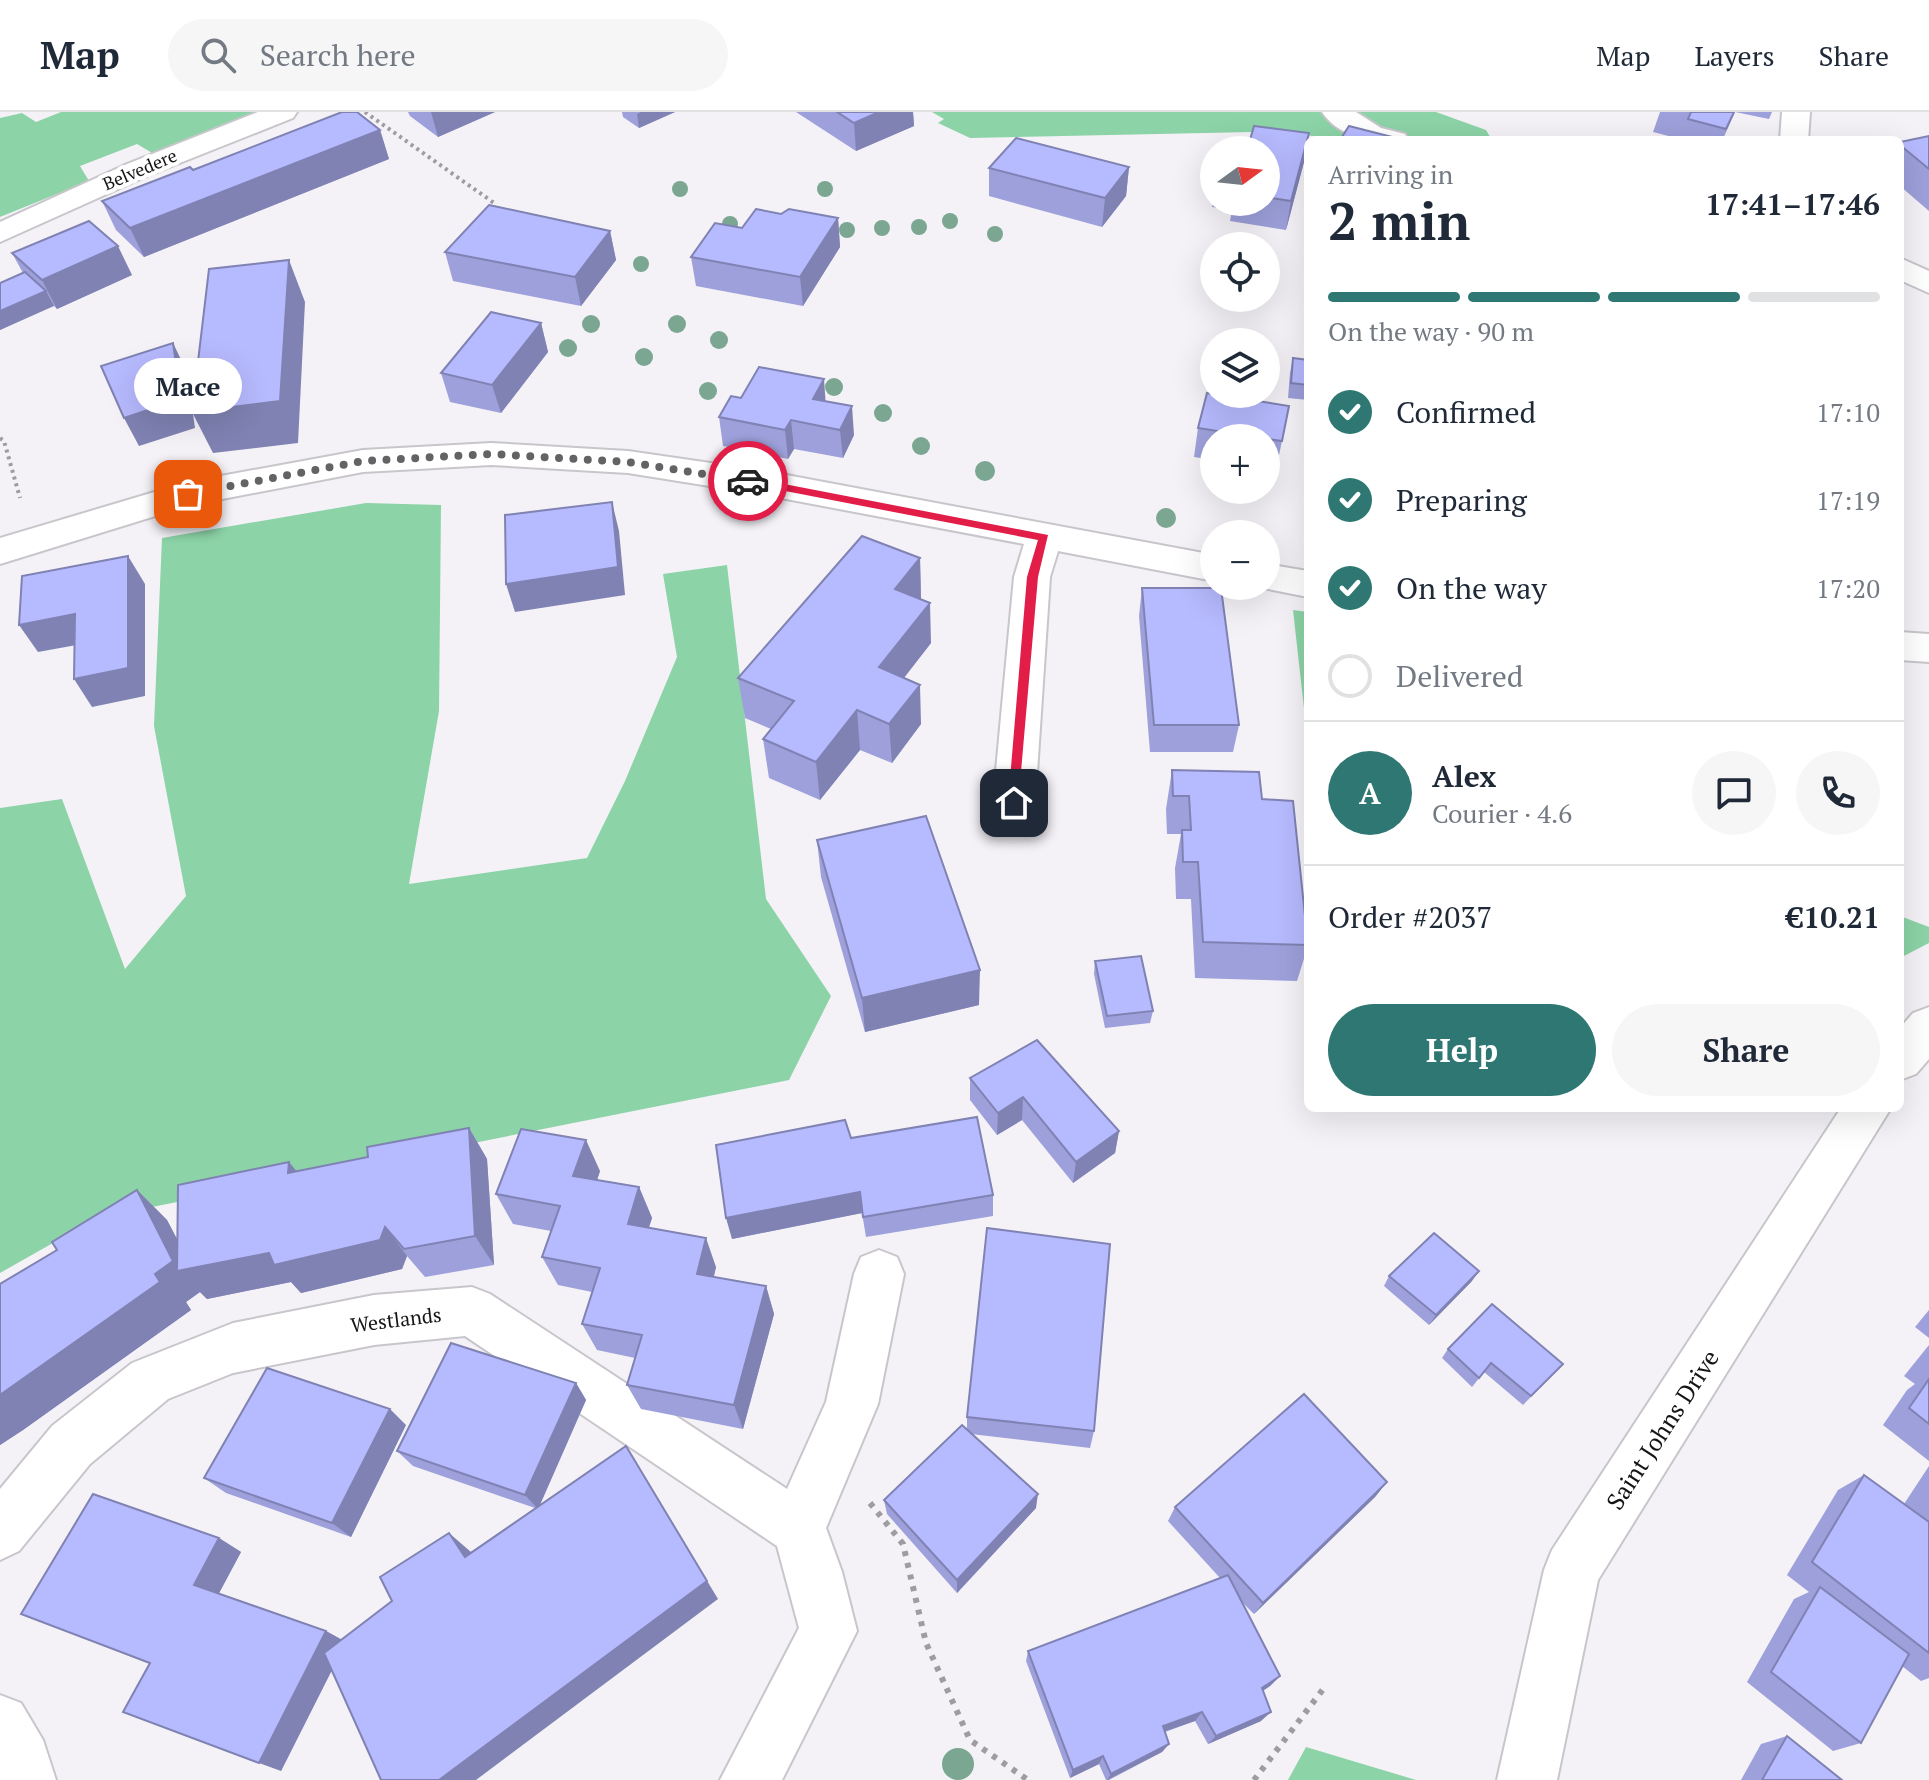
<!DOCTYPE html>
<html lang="en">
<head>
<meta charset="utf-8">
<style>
	body { margin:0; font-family:"PT Serif",serif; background:#f6f6f7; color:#1f2937; height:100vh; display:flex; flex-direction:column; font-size:30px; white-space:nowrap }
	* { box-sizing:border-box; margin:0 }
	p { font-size:26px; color:#747a83 }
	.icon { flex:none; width:44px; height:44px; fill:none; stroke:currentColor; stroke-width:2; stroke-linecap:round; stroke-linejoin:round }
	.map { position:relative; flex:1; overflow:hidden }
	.side { position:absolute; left:1304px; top:24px; width:600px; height:976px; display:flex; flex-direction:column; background:#fff; border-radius:12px; box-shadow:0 8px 32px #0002 }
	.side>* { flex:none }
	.needle { width:52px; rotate:75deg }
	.tools { position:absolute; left:1200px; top:24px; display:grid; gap:16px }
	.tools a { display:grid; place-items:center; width:80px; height:80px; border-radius:50%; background:#fff; box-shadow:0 8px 32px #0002; font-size:40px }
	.pin { position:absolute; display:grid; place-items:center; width:68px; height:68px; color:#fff; margin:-34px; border-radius:16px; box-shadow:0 4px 12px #0006 }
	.courier { position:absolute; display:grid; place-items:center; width:80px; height:80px; margin:-40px; border:6px solid #e11d48; border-radius:50%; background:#fff; color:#222; box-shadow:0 2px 10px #0007 }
	.bubble { position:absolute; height:56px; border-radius:28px; background:#fff; box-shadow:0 8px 32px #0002; font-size:26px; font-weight:600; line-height:56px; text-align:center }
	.head em { font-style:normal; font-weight:600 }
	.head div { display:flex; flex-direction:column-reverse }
	.head { display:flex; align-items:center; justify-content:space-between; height:136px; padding:0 24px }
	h1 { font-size:52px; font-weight:600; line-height:60px }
	.bar { display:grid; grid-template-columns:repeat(4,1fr); gap:12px 8px; align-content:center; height:96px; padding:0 24px }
	.bar i { height:10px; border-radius:6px; background:#e0e1e3 }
	.bar .active { background:#2e7773 }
	.bar p { grid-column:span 4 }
	.line { display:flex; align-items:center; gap:20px; padding:0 24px; border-top:2px solid #e0e1e3 }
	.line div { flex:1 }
	.round { display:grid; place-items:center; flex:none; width:84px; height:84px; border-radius:42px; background:#f6f6f7 }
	ol { padding:0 24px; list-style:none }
	li { display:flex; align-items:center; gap:24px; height:88px }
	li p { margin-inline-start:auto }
	li .icon { padding:8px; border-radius:50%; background:#2e7773; color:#fff; stroke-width:4 }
	li:last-child { color:#747a83 }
	li i { width:44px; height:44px; border:4px solid #e0e1e3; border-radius:50% }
	.action { display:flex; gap:16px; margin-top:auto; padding:16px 24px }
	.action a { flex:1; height:92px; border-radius:48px; background:#2e7773; color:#fff; font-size:32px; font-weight:600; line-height:92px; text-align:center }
	.action a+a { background:#f6f6f7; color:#1f2937 }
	header { display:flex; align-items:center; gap:48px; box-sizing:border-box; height:112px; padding:0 40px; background:#fff; border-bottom:2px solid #e0e1e3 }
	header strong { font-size:38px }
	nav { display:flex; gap:44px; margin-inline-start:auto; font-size:28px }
	.search { width:560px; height:72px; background:#f6f6f7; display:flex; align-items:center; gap:20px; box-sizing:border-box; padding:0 28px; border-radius:44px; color:#747a83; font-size:30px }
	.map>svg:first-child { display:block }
	.green { fill:#8cd3a7 }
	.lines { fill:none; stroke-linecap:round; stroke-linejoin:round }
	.minor-casing { stroke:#c8c6cb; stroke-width:4 }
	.path-far1 { stroke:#9d9ca0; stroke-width:4; stroke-dasharray:3 4; stroke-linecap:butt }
	.path { stroke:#9d9ca0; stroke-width:6; stroke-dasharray:5 7; stroke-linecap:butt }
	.minor { fill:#fff; fill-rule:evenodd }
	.tree { fill:#7aa692 }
	.wall { fill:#9da0da }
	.shaded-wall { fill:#7f82b2 }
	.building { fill:#b6bafe; stroke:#7f82b2; stroke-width:2 }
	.route { fill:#e11d48 }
	.done { stroke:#636265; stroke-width:8; stroke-dasharray:0 14.4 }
	.labels { text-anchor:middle; stroke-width:8; stroke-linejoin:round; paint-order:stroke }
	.far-street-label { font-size:18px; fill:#151516; stroke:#fff }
	.street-label { font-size:20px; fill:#151516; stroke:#fff }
	.near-street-label { font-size:24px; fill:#151516; stroke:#fff }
</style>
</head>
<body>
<header>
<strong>Map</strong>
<div class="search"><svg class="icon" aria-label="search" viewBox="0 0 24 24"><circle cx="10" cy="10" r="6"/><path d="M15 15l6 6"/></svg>Search here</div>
<nav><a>Map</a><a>Layers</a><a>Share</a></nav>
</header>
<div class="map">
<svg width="1929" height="1668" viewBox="0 0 1929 1668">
	<rect width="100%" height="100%" fill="#f4f2f7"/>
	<g class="green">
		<polygon points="61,0 258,0 154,42 137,32 80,54 89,69 0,105 0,6 22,1 36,10"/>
		<polygon points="932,0 1436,0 1486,18 1492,28 1341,28 1284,20 1252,20 970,26 938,11 944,7"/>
		<polygon points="366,391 441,393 439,599 409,772 587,746 625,669 677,545 663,462 727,453 766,787 831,884 789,968 97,1106 0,1161 0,696 62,687 125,857 186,784 154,614 162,426"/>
		<polygon points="1293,498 1308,500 1308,632"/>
		<polygon points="1900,804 1929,815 1929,831 1900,846"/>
		<polygon points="1306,1635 1416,1668 1288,1668"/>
	</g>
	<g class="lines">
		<g class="minor-casing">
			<g id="minor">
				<polygon points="258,0 297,0 293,6 147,64 0,130 0,110 127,52"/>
				<path d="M1322 0H1356L1381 16 1405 22 1409 28C1377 28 1342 30 1322 0Z"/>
				<polygon points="1782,0 1810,0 1808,28 1780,28"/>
				<polygon points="1900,146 1929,159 1929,181 1900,168"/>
				<polygon points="491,331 628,339 765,359 1214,443 1214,469 1058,439 1050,465 1035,691 1029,702 1014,707 999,702 993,691 1014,465 1024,432 765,383 628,361 491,353 363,360 191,393 0,452 0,426 188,370 363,338"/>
				<polygon points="1266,452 1308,459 1308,485 1253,474 1266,474"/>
				<polygon points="1900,520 1929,522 1929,550 1900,548"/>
				<polygon points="1929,895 1929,947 1916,962 1900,968 1900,916 1913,901"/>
				<polygon points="1841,996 1891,996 1598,1468 1557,1668 1497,1668 1544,1458 1552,1438"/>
				<polygon points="879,1138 897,1145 904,1162 878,1292 826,1416 842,1460 857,1519 782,1668 720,1668 799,1516 777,1434 465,1224 374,1233 233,1261 168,1287 90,1352 19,1439 0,1448 0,1377 52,1314 132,1251 233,1211 374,1183 472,1175 490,1182 787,1377 826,1290 854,1162 861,1145"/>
				<polygon points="0,1583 21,1591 43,1628 56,1668 0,1668"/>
			</g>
		</g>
		<g class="path-far1">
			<polyline points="365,0 494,91"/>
			<polyline points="0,326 4,329 20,386"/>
		</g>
		<g class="path">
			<polyline points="870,1391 903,1432 926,1531 970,1628 1028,1668"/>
			<polyline points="1254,1668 1324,1576"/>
		</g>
		<use href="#minor" class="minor"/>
	</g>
	<g class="tree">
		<circle cx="680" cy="77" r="8"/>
		<circle cx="825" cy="77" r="8"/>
		<circle cx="950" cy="109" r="8"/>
		<circle cx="730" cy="112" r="8"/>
		<circle cx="919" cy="115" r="8"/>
		<circle cx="882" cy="116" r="8"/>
		<circle cx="847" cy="118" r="8"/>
		<circle cx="995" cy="122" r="8"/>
		<circle cx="641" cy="152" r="8"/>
		<circle cx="591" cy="212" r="9"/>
		<circle cx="677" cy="212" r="9"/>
		<circle cx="719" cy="228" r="9"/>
		<circle cx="568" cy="236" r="9"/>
		<circle cx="644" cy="245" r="9"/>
		<circle cx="834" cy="275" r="9"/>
		<circle cx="708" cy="279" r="9"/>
		<circle cx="883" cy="301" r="9"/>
		<circle cx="921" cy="334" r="9"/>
		<circle cx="985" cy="359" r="10"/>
		<circle cx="1166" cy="406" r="10"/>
		<circle cx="958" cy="1652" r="16"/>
	</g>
	<g class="wall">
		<polygon points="408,0 495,0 438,25 410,4"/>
		<polygon points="622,0 675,0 639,16 623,5"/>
		<polygon points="796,0 913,0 914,14 856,39"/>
		<polygon points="1660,0 1772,0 1769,7 1735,0 1723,27 1726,28 1680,28 1680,27 1653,20"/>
		<polygon points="380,18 389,47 144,145 116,118 102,89 193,58"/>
		<polygon points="1929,24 1929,99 1900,74 1900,30"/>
		<polygon points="1266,38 1304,50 1286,118 1230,109 1232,98 1212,95 1214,82 1214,90 1266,90"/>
		<polygon points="1129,55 1126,84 1102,115 989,84 989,56"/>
		<polygon points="781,102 838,106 840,135 803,194 696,174 691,145 742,116"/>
		<polygon points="610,119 616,148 581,194 453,169 445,140"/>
		<polygon points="12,141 132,163 57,197 53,193 0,218 0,171 23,161"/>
		<polygon points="541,211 548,240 501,301 450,290 441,261"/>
		<polygon points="1293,246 1308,248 1308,288 1288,286 1290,261"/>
		<polygon points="741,286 825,289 854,323 843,346 794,337 788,347 723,334 719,305"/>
		<polygon points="1289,294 1276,358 1266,356 1266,326 1214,326 1214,348 1194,345 1198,316"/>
		<polygon points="920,446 921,487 931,531 904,566 921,612 892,651 860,638 820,688 769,666 763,627 771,617 745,606 738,566"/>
		<polygon points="1142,476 1239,613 1233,640 1150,640 1139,504"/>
		<polygon points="1172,658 1262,687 1308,834 1297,869 1195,866 1191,787 1176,787 1175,756 1181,722 1167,722 1166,697"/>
		<polygon points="817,728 979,893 865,920 821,765"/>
		<polygon points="1095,849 1153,899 1150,911 1105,916 1094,862"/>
		<polygon points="970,966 1119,1019 1115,1041 1073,1071 1022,1008 997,1023 970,988"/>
		<polygon points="469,1016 487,1047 494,1153 425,1165 407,1144 402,1157 301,1181 291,1170 207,1187 200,1180 186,1190 191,1198 23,1318 0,1333 0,1172 57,1138 137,1078 167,1108 177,1127 289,1050 296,1059 368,1045"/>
		<polygon points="851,1026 993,1083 993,1104 866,1125 862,1101 732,1127"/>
		<polygon points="600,1059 597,1068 639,1075 652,1106 648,1116 716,1155 714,1165 766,1174 774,1202 743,1317 641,1297 627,1273 635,1246 597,1238 582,1212 592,1180 558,1173 542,1145 551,1119 513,1112 496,1082"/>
		<polygon points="1389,1164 1472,1169 1429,1213 1384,1174"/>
		<polygon points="1929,1198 1929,1226 1915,1215"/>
		<polygon points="1929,1233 1929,1349 1883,1313 1907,1278 1915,1272 1904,1264"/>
		<polygon points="1448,1237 1563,1252 1523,1293 1484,1260 1472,1275 1442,1246"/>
		<polygon points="576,1271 586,1288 540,1393 718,1487 332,1558 281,1659 150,1552 21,1502 219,1426 241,1440 219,1481 326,1519 342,1528 535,1396 413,1354 397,1339"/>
		<polygon points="967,1305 1094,1319 1090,1336 971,1322 1036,1396 957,1481 887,1402 884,1388 967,1318"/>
		<polygon points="406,1313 351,1425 226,1381 204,1366"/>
		<polygon points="1929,1354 1929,1566 1921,1569 1902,1554 1861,1631 1833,1639 1747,1570 1794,1487 1809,1480 1787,1463 1838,1378 1864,1363 1904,1392"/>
		<polygon points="1387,1370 1375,1385 1254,1502 1241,1489 1280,1564 1270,1574 1263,1579 1261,1609 1208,1632 1195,1609 1165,1620 1169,1632 1162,1640 1109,1668 1106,1668 1099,1652 1070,1666 1026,1549 1028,1539 1220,1466 1168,1409 1175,1395"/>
		<polygon points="1787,1624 1842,1668 1741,1668 1761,1632"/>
	</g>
	<g class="shaded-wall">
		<polygon points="431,0 495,0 438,25"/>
		<polygon points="641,0 675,0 639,16 637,2"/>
		<polygon points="879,0 913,0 914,14 856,39 854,11"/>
		<polygon points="380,18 389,47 144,145 130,116"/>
		<polygon points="1309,21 1304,50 1286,118 1291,89"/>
		<polygon points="1129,55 1126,84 1102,115 1105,86"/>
		<polygon points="838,106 840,135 803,194 800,165"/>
		<polygon points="610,119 616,148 581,194 575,165"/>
		<polygon points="118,134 132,163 57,197 42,168"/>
		<polygon points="289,148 305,190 298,331 213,341 192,300"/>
		<polygon points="46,179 54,194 0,218 0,199"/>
		<polygon points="541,211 548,240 501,301 492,273"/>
		<polygon points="173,231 187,260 195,316 139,334 124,306"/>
		<polygon points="824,267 826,296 813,287"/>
		<polygon points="852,294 854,323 843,346 840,318"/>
		<polygon points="791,308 794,337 788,347 785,318"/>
		<polygon points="612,390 619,419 625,483 515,500 506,472"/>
		<polygon points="128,444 145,472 145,584 92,595 74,567"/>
		<polygon points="920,446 921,487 895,477"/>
		<polygon points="930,491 931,531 881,595 879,555"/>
		<polygon points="75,502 93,530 38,540 19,513"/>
		<polygon points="920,573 921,612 892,651 889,612"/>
		<polygon points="857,598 860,638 820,688 816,650"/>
		<polygon points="980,858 979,893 865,920 862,886"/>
		<polygon points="1023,985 1022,1008 997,1023 998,1001"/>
		<polygon points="469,1016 487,1047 494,1153 475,1124"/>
		<polygon points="1119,1019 1115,1041 1073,1071 1076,1050"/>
		<polygon points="586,1028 600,1059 588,1095 573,1064"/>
		<polygon points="289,1050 314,1081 288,1061"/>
		<polygon points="639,1075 652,1106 641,1141 628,1112"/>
		<polygon points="137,1078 167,1108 192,1156 385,1115 407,1144 402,1157 301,1181 291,1170 207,1187 200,1180 186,1190 191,1198 23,1318 0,1333 0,1283 155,1162"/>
		<polygon points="860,1080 862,1101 732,1127 726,1106"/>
		<polygon points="706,1126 716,1155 707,1189 697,1162"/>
		<polygon points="1479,1159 1472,1169 1429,1213 1436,1203"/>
		<polygon points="766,1174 774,1202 743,1317 734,1293"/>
		<polygon points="576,1271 586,1288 538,1397 525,1383"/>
		<polygon points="390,1297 406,1313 351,1425 332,1411"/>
		<polygon points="626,1334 718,1487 476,1668 439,1668"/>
		<polygon points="1387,1370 1375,1385 1254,1502 1263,1491"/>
		<polygon points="1038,1382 1036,1396 957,1481 957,1468"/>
		<polygon points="449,1421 471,1440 486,1464 465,1445"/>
		<polygon points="219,1426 241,1440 217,1485 194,1473"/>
		<polygon points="326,1519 346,1530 281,1659 259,1651"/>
		<polygon points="1280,1564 1270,1574 1253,1585 1262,1576"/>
		<polygon points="1202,1600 1195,1609 1157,1622 1163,1614"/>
		<polygon points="1271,1600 1261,1609 1208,1632 1216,1624"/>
		<polygon points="1169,1632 1162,1640 1107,1668 1111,1662"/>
		<polygon points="1103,1644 1099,1652 1070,1666 1073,1658"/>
	</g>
	<g class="building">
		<polygon points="342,0 357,0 380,18 130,116 102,89 190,55 193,58"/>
		<polygon points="837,0 879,0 854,11"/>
		<polygon points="1691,0 1734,0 1726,17 1688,7"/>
		<polygon points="1254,14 1309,21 1291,89 1266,85 1266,38 1247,38"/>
		<polygon points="1349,14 1404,28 1340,28"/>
		<polygon points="1929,24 1929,57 1900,33 1900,30"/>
		<polygon points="1709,25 1726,28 1708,28"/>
		<polygon points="1016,26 1129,55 1105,86 989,56"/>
		<polygon points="489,93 610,119 575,165 445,140"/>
		<polygon points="756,97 781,102 789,97 838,106 800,165 691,145 715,111 742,116"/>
		<polygon points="89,109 118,134 42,168 12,141"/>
		<polygon points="289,148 280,289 192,300 209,157"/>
		<polygon points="25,160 46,179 0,199 0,171"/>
		<polygon points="491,200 541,211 492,273 441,261"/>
		<polygon points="173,231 181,287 124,306 101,254"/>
		<polygon points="1293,246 1308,248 1308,273 1291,271"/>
		<polygon points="759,255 824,267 813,287 852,294 840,318 791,308 785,318 719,305 731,284 741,286"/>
		<polygon points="1207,281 1289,294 1282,329 1198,316"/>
		<polygon points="612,390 618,455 506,472 505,403"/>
		<polygon points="862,424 920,446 895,477 930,491 879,555 920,573 889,612 857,598 816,650 763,627 794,589 738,566"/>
		<polygon points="128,444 128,556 74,567 75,502 19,513 22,464"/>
		<polygon points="1142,476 1221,476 1239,613 1154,613"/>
		<polygon points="1172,658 1259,660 1262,687 1293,689 1308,833 1203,830 1198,750 1183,750 1182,718 1191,718 1189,684 1173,684"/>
		<polygon points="926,704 980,858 862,886 817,728"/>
		<polygon points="1141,844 1153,899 1107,904 1095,849"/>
		<polygon points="1037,928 1119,1019 1076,1050 1023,985 998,1001 970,966"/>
		<polygon points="977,1005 993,1083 863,1105 860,1080 726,1106 716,1033 845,1008 851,1026"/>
		<polygon points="469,1016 475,1124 404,1137 385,1115 380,1128 274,1153 269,1141 177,1159 178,1073 289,1050 288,1061 368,1045 367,1035"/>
		<polygon points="521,1017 586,1028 573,1064 639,1075 628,1112 706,1126 697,1162 766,1174 734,1293 627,1273 642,1223 582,1212 600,1156 542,1145 560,1094 496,1082"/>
		<polygon points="137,1078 173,1149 155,1162 160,1170 0,1283 0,1172 57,1138 52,1130"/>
		<polygon points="987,1116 1110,1132 1094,1319 967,1305"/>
		<polygon points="1434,1121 1479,1159 1436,1203 1389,1164"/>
		<polygon points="1492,1192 1563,1252 1531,1284 1491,1251 1479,1266 1448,1237"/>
		<polygon points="451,1231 576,1271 525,1383 397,1339"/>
		<polygon points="267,1256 390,1297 332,1411 204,1366"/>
		<polygon points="1929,1267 1929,1312 1909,1296"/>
		<polygon points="1304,1282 1387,1370 1263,1491 1175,1395"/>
		<polygon points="962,1313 1038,1382 957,1468 884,1388"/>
		<polygon points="626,1334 707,1469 439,1668 381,1668 324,1541 392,1489 380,1465 449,1421 465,1445"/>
		<polygon points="1864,1363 1929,1410 1929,1541 1812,1450"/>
		<polygon points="93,1382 219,1426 194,1473 326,1519 259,1651 123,1600 150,1551 21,1502"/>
		<polygon points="1228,1463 1280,1564 1262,1576 1271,1600 1216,1624 1202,1600 1163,1614 1169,1632 1111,1662 1103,1644 1073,1658 1028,1539"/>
		<polygon points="1820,1475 1909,1542 1861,1631 1771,1560"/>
		<polygon points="1787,1624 1842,1668 1762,1668"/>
	</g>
	<polygon class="route" points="748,365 1048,423 1038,465 1018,694 1010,694 1008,691 1027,465 1038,428 744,371 744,366"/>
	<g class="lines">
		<polyline class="done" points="188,382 363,349 491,342 628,350 748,369"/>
	</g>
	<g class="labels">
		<g class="far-street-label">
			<text transform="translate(140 58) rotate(-23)" y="6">Belvedere</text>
		</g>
		<g class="street-label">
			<text transform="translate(396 1208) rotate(-7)" y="7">Westlands</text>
		</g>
		<g class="near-street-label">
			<text transform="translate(1663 1318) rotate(-57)" y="8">Saint Johns Drive</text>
		</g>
	</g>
</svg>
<div class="tools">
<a><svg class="needle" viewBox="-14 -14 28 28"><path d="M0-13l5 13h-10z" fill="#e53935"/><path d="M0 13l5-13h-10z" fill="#747a83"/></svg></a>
<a><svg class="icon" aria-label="locate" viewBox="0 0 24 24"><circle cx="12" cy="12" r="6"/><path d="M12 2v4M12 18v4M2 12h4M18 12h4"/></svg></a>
<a><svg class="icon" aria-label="layers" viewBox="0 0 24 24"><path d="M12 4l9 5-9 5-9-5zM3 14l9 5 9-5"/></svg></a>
<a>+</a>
<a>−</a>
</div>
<div class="pin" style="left:188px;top:382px;background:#ea580c"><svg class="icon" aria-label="bag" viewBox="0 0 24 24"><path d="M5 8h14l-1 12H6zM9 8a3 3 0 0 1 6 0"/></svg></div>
<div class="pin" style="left:1014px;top:691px;background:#1f2937"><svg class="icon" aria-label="home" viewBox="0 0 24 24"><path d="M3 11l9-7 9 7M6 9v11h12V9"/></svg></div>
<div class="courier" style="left:748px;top:369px"><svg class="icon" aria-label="car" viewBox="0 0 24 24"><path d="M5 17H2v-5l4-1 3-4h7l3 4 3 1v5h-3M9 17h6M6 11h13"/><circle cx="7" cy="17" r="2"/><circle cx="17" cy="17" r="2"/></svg></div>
<div class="bubble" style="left:134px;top:246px;width:108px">Mace</div>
<section class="side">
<div class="head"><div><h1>2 min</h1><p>Arriving in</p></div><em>17:41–17:46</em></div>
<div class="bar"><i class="active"></i><i class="active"></i><i class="active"></i><i></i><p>On the way · 90 m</p></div>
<ol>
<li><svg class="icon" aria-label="check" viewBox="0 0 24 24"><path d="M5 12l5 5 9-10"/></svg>Confirmed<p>17:10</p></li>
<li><svg class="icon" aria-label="check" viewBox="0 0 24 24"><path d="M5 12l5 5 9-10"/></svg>Preparing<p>17:19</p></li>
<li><svg class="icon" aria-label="check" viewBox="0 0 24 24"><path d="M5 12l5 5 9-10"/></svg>On the way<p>17:20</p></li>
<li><i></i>Delivered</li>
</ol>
<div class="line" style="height:144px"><b class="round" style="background:#2e7773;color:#fff">A</b><div><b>Alex</b><p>Courier · 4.6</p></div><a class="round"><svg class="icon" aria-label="chat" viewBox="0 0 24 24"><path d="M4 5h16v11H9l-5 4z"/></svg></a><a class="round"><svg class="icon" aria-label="phone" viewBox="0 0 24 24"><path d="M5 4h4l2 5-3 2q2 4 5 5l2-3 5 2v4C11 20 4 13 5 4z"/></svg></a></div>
<div class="line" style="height:104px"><div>Order #2037</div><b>€10.21</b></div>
<div class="action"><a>Help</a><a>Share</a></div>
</section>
</div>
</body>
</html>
